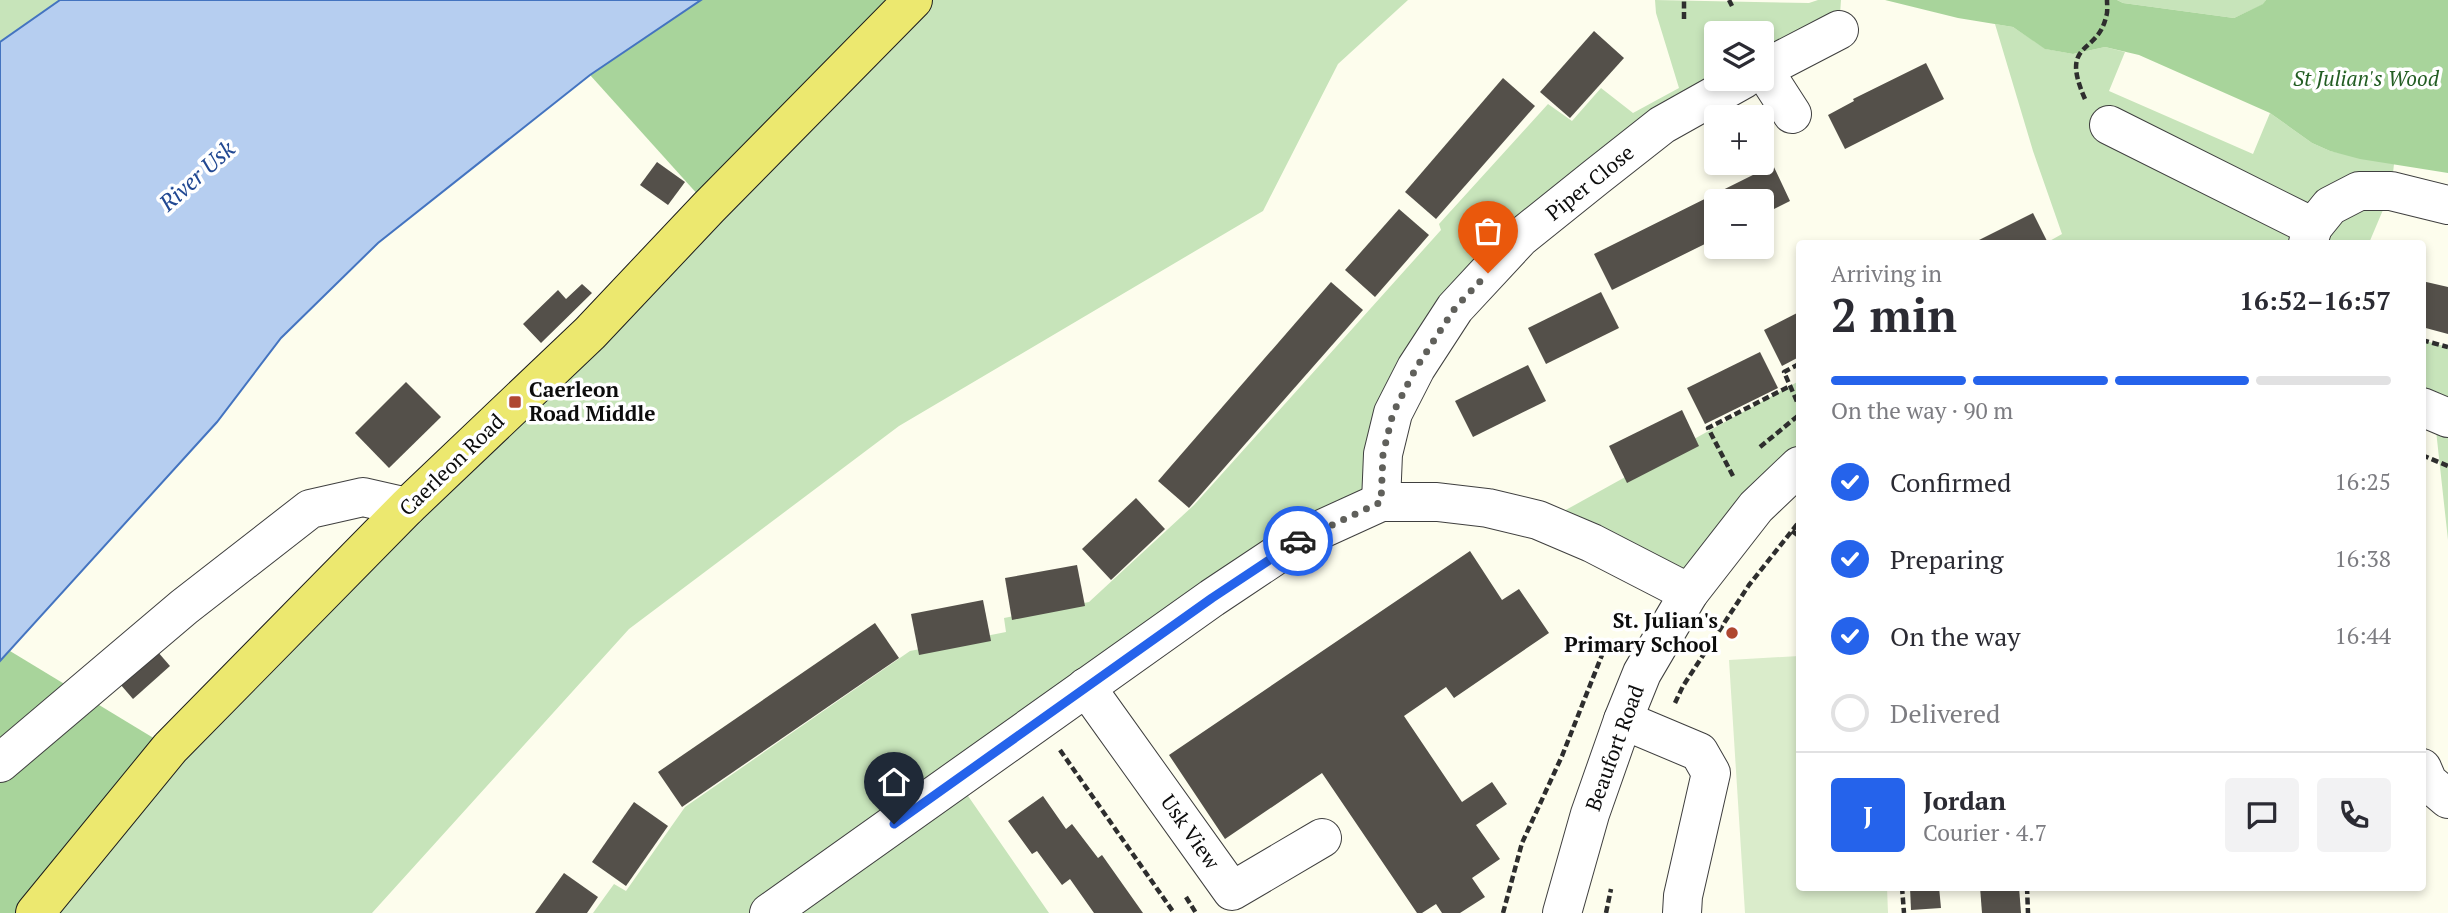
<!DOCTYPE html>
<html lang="en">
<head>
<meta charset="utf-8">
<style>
	body { margin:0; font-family:"PT Serif",serif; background:#f2f2f3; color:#2b2b33; height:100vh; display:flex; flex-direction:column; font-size:26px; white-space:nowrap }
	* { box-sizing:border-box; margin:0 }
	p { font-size:23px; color:#7c7c81 }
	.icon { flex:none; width:38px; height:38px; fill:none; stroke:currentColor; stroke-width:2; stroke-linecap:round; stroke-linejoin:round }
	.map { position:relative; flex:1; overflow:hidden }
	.side { position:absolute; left:1796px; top:240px; width:630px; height:651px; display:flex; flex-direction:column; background:#fff; border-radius:7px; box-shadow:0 4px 10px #0003 }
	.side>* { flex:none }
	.tools { position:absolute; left:1704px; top:21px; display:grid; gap:14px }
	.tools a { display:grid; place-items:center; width:70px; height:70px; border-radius:7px; background:#fff; box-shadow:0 4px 10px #0003; font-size:35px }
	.pin { position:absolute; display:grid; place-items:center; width:60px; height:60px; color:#fff; margin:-72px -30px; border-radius:50% 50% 50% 0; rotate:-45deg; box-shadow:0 0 7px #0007 }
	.pin .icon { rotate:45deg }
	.courier { position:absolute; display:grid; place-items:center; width:70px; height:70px; margin:-35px; border:5px solid #2563eb; border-radius:50%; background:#fff; color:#222; box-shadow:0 2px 9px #0007 }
	.head em { font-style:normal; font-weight:700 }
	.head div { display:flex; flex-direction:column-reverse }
	.head { display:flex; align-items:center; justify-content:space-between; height:119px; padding:0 35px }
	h1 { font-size:46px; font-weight:700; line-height:52px }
	.bar { display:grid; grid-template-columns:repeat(4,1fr); gap:10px 7px; align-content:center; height:84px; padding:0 35px }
	.bar i { height:9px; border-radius:5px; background:#e1e1e2 }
	.bar .active { background:#2563eb }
	.bar p { grid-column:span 4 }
	.line { display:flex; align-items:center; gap:18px; padding:0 35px; border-top:2px solid #e1e1e2 }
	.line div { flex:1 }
	.round { display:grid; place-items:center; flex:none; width:74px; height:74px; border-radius:7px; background:#f2f2f3 }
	ol { padding:0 35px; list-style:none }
	li { display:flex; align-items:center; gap:21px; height:77px }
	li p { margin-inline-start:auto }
	li .icon { padding:7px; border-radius:50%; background:#2563eb; color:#fff; stroke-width:4 }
	li:last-child { color:#7c7c81 }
	li i { width:38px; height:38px; border:4px solid #e1e1e2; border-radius:50% }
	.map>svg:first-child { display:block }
	.green { fill:#c7e4ba }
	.forest { fill:#a8d49b }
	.pitch { fill:#daeccb }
	.water { fill:#b6cef0; stroke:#4474c0; stroke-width:2 }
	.building { fill:#54504a }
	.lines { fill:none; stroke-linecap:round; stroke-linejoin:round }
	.minor-casing { stroke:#3f3f3f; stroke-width:40 }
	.major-casing { stroke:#1d1d1d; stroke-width:40 }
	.path { stroke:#2e2e2e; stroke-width:4.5; stroke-dasharray:7 3.5; stroke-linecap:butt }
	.minor { stroke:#fff; stroke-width:38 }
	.major { stroke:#ece86f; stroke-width:38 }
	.done { stroke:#60605b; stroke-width:7; stroke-dasharray:0 12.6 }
	.route { stroke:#2563eb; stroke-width:9 }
	.poi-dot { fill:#af4731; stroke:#fff; stroke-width:2.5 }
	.labels { text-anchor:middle; stroke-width:7; stroke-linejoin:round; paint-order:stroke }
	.park-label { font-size:21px; font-style:italic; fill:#235d23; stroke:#fff }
	.street-label { font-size:21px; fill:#0c0c0c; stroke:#fff }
	.poi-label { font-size:21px; font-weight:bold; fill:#0c0c0c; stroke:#fff; text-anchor:start }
	.water-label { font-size:23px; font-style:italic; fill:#214892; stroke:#fff }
</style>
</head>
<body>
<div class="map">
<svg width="2448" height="913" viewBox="0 0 2448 913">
	<rect width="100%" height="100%" fill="#fdfded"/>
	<g class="green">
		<polygon points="0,0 60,0 0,42"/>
		<polygon points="912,0 1408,0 1338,64 1263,211 899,426 629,629 372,913 35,913"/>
		<polygon points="1655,0 1809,3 1818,0 1841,0 1839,30 1762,70 1762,33 1717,33 1717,79 1596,177 1416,368 1381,502 957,780 1049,913 593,913 614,884 626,891 685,807 910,651 1006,632 1004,618 1089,602 1194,505 1441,230 1439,224 1548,104 1572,121 1601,88 1633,113 1679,88 1656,13"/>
		<polygon points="2117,0 2266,0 2264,4 2234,18 2123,3"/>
		<polygon points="1995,24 2013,27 2046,49 2073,54 2105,47 2125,52 2109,91 2253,154 2270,113 2312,143 2330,151 2394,164 2391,191 2369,243 2046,243 2062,234 2033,151"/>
		<polygon points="2422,340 2448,347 2448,540 2434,412 2422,407"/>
		<polygon points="1799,381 1799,466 1689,593 1544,522"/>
	</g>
	<g class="forest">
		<polygon points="701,0 913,0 709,207 590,75"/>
		<polygon points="1885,0 2117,0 2123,3 2234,18 2263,4 2266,0 2448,0 2448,173 2360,159 2330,151 2312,143 2270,113 2139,55 2105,47 2073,54 2045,49 2013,27 1958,18"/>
		<polygon points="10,651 170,748 35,913 0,913 0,661"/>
	</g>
	<polygon class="pitch" points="1799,656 1799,887 1887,887 1888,913 1745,913 1729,660"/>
	<polygon class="water" points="60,0 701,0 590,75 378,243 281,338 217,422 0,661 0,42"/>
	<g class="building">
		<polygon points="1594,31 1624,58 1570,118 1540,92"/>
		<polygon points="1926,63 1944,99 1845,149 1828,115 1854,101 1853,99"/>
		<polygon points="1503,78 1535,106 1436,219 1405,192"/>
		<polygon points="657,162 685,182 668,205 640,185"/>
		<polygon points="1773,165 1790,201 1762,215 1762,201 1717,201 1717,238 1612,290 1594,254"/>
		<polygon points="1399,209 1429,235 1375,297 1345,270"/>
		<polygon points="2033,213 2048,243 1973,243"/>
		<polygon points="2422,281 2448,287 2448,334 2422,327"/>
		<polygon points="1331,282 1363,310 1189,508 1158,481"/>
		<polygon points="582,284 592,293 541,343 523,324 558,290 566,299"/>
		<polygon points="1601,292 1619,328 1546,364 1528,328"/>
		<polygon points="1799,312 1799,357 1782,366 1764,330"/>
		<polygon points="1760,352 1778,388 1705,424 1687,388"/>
		<polygon points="1528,365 1546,401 1473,437 1455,401"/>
		<polygon points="406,382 441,417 389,468 355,433"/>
		<polygon points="1682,410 1699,446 1627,483 1609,446"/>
		<polygon points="1136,498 1165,529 1111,580 1082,549"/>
		<polygon points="1470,551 1502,600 1519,589 1549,633 1454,698 1446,687 1404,716 1462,802 1492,782 1507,804 1476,825 1500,859 1472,878 1485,897 1460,913 1442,913 1436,904 1422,913 1417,913 1322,773 1225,839 1169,755"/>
		<polygon points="1077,565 1085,606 1012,620 1005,578"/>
		<polygon points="983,600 991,641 919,655 911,614"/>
		<polygon points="875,623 899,658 682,807 658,772"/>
		<polygon points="151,644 170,666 133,699 114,677"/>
		<polygon points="1043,796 1066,829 1072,824 1098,858 1102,855 1143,913 1094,913 1070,879 1062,885 1037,851 1032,854 1008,821"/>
		<polygon points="634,802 668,826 626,886 592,862"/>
		<polygon points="564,873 598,897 587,913 535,913"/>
		<polygon points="1910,887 1939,887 1941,908 1911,910"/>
		<polygon points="1980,887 2019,887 2021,913 1982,913"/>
	</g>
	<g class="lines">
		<g class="minor-casing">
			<g id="minor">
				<polyline points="1763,69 1792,114"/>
				<polyline points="1762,70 1839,30"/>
				<polyline points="2109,125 2313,227"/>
				<polyline points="2308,243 2313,227 2330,206 2359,191 2391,191 2448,205"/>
				<polyline points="2422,407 2448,418"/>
				<polyline points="1381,502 1383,454 1393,413 1416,368 1455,308 1520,238 1596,177 1662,125 1744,79"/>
				<polyline points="1086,687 1232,891 1322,838"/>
				<polyline points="1623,720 1699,752 1711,773 1683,896 1682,913"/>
				<polyline points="0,763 184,607 310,509 363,497 407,507"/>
				<polyline points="2422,768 2428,782 2448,799"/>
				<polyline points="769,913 1212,598 1302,538 1381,502 1437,502 1488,508 1538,520 1592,543 1689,593"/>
				<polyline points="1562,913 1590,814 1623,720 1642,673 1689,593 1756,507 1799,466"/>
			</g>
		</g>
		<g class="major-casing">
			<polyline id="major" points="35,913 170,748 407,507 590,333 709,207 913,0"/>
		</g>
		<g class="path">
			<polyline points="1729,0 1732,6"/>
			<polyline points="1684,19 1684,0"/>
			<path d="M2085 99C2059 40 2097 56 2106 17 2108 12 2107 5 2107 0"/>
			<polyline points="2422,340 2448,347"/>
			<polyline points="1799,364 1784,372 1799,406"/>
			<polyline points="1760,447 1799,415"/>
			<polyline points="2422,455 2448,466"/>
			<polyline points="1733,476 1708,428 1790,386"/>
			<polyline points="1792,531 1799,536"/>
			<polyline points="1675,703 1683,686 1749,585 1799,522"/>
			<polyline points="1060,750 1174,913"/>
			<polyline points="1902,887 1904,913"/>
			<polyline points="2027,887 2028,913"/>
			<polyline points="1186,897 1196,913"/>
			<polyline points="1503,913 1522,843 1562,756 1602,655"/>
			<polyline points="1606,913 1611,889"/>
		</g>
		<use href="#minor" class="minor"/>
		<use href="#major" class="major"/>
	</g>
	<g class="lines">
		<polyline class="done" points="1298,541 1381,502 1383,454 1393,413 1416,368 1455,308 1488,273"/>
		<polyline class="route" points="894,824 1212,598 1298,541"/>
	</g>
	<g class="poi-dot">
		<rect x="508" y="395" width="14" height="14" rx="3.5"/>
		<circle cx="1732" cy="633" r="7"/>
	</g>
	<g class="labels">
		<g class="park-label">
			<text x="2366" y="86">St Julian's Wood</text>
		</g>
		<g class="street-label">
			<text transform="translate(1590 183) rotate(-39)" y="7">Piper Close</text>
			<text transform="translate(452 465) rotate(-44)" y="7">Caerleon Road</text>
			<text transform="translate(1615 748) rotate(-70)" y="7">Beaufort Road</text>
			<text transform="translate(1190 832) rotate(55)" y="7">Usk View</text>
		</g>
		<g class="poi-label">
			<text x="529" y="397">Caerleon<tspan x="529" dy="24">Road Middle</tspan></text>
			<text x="1718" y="628" text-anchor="end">St. Julian's<tspan x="1718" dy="24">Primary School</tspan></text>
		</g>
		<g class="water-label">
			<text transform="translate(197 176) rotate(-42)" y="8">River Usk</text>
		</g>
	</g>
</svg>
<div class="tools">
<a><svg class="icon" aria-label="layers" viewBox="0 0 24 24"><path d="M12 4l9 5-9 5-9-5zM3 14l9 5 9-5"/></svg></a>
<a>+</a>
<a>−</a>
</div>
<div class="pin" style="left:1488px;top:273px;background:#ea580c"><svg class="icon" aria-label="bag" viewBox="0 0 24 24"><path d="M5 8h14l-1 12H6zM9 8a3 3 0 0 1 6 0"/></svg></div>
<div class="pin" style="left:894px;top:824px;background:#1f2937"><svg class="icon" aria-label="home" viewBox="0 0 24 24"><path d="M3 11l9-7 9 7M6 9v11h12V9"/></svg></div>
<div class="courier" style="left:1298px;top:541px"><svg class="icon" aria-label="car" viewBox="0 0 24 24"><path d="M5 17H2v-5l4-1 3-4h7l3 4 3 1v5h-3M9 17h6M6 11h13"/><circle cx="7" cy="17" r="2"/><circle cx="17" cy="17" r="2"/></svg></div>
<section class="side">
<div class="head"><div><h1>2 min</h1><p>Arriving in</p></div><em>16:52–16:57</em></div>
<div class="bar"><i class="active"></i><i class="active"></i><i class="active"></i><i></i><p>On the way · 90 m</p></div>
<ol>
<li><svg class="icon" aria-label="check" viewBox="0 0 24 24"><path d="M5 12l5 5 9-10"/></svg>Confirmed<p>16:25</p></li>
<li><svg class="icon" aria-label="check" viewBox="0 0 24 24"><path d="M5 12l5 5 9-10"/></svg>Preparing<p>16:38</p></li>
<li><svg class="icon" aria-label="check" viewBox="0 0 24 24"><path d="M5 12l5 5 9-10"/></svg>On the way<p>16:44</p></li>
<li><i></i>Delivered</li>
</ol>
<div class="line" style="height:126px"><b class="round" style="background:#2563eb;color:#fff">J</b><div><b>Jordan</b><p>Courier · 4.7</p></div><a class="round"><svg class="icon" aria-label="chat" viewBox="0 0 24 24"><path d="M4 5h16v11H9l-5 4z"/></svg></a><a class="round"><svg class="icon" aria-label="phone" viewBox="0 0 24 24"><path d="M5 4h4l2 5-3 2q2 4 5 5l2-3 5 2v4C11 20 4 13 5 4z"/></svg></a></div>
</section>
</div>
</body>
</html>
